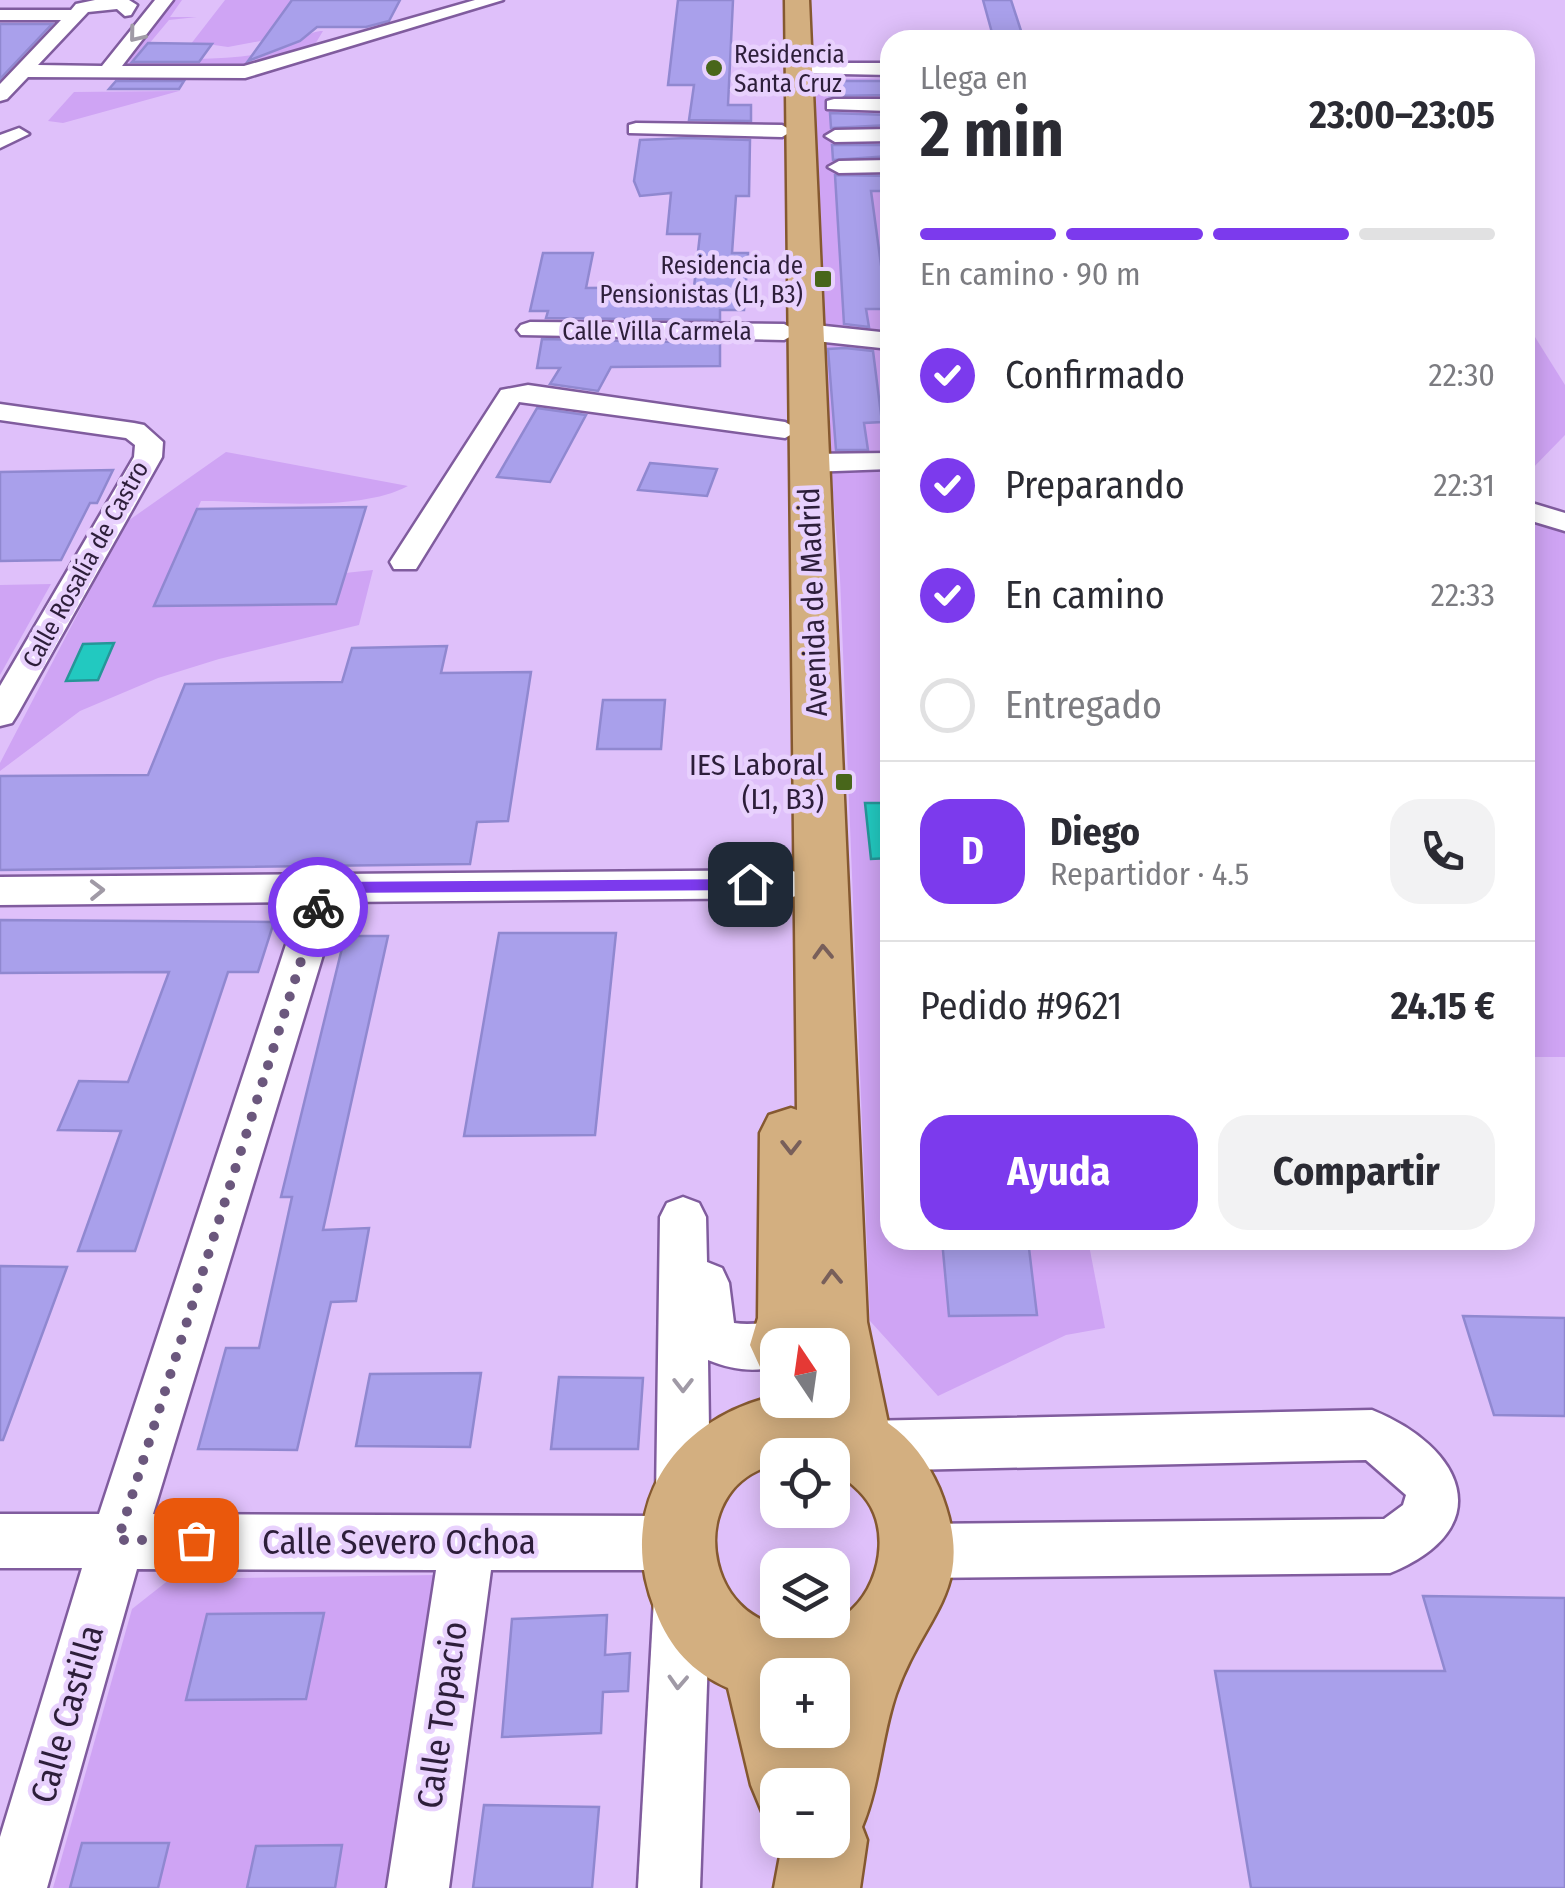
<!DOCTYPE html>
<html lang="es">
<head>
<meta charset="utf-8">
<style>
	body { margin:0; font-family:"Fira Sans Condensed",sans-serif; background:#f2f2f3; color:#2b2b33; height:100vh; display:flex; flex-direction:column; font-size:38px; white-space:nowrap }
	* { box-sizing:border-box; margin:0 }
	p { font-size:32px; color:#7c7c81 }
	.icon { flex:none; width:55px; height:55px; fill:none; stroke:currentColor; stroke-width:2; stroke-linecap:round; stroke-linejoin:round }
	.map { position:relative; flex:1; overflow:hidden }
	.side { position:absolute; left:880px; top:30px; width:655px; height:1220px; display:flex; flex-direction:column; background:#fff; border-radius:30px; box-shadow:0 5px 25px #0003 }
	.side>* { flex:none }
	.needle { width:65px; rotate:347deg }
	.tools { position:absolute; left:760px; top:1328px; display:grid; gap:20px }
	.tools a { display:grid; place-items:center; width:90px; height:90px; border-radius:20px; background:#fff; box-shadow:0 5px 25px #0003; font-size:50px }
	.pin { position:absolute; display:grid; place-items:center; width:85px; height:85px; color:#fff; margin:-42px; border-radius:20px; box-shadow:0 5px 15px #0006 }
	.courier { position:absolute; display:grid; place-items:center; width:100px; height:100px; margin:-50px; border:8px solid #7c3aed; border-radius:50%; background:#fff; color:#222; box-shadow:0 2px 12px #0007 }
	.summary em { font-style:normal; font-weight:700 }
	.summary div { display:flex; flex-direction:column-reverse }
	.summary { display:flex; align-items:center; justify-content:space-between; height:170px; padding:0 40px }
	h1 { font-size:65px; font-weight:700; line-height:75px }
	.bar { display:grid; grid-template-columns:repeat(4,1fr); gap:15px 10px; align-content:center; height:120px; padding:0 40px }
	.bar i { height:12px; border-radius:8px; background:#e1e1e2 }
	.bar .on { background:#7c3aed }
	.bar p { grid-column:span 4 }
	.line { display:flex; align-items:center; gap:25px; padding:0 40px; border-top:2px solid #e1e1e2 }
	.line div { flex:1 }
	.round { display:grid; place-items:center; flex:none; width:105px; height:105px; border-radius:30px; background:#f2f2f3 }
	ol { padding:0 40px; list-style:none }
	li { display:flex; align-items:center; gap:30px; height:110px }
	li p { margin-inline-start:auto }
	li .icon { padding:10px; border-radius:50%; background:#7c3aed; color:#fff; stroke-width:4 }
	li:last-child { color:#7c7c81 }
	li i { width:55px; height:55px; border:5px solid #e1e1e2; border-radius:50% }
	.button { display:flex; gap:20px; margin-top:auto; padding:20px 40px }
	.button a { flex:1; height:115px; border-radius:30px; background:#7c3aed; color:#fff; font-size:40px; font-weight:700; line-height:115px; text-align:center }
	.button a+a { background:#f2f2f3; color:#2b2b33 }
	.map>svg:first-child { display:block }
	.green { fill:#cfa4f4 }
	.water { fill:#22c9c0; stroke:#259698; stroke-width:2.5 }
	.building { fill:#a9a0eb; stroke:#9088d0; stroke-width:2.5 }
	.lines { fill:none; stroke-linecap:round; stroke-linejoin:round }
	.street-casing { stroke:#805c9e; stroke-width:5 }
	.primary-casing { stroke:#855930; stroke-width:5 }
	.street { fill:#fff; fill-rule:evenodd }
	.primary { fill:#d3af80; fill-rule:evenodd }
	.oneway { stroke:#a09aa6 }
	.oneway2 { stroke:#785f5a }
	.route { fill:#7c3aed }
	.done { stroke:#6b577d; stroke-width:10; stroke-dasharray:0 18 }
	.poi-dot { fill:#48661a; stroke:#e8d1fd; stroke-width:4 }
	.labels { text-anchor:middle; stroke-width:9; stroke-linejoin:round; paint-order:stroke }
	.far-poi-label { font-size:25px; fill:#2d1e3a; stroke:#e8d1fd; text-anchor:start }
	.far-street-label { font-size:25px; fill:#2d1e3a; stroke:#e8d1fd }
	.street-label { font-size:30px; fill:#2d1e3a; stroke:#e8d1fd }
	.poi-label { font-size:30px; fill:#2d1e3a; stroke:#e8d1fd; text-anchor:end }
	.near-street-label { font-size:35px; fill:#2d1e3a; stroke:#e8d1fd }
</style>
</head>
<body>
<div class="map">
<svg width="1565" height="1888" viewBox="0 0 1565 1888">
	<rect width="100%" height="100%" fill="#dfc0fa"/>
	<g class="green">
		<path d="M168 0H182L170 17H197L169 20 133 63H163L174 50 187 49 225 0H299L301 7H287L266 40 228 47 207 44 196 59C227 58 257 57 286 47 301 42 308 31 323 31L314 46 256 64H119Z"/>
		<polygon points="890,78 890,1240 1088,1240 1105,1328 1066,1335 938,1396 870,1321 840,578 799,79"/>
		<polygon points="179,91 63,123 48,121 74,92"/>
		<polygon points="1525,321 1565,385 1565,435 1525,476"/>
		<path d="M226 452 408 486C358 513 259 501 201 501L155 606 335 604 345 573 373 570 359 625 219 659 158 678 80 711 0 771V763L125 523Z"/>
		<polygon points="1525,499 1565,515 1565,1057 1525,1057"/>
		<polygon points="51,584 0,675 0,585"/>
		<polygon points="436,1575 396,1888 53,1888 132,1609 170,1579"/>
	</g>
	<g class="water">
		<polygon points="114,643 98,680 66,681 83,644"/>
		<polygon points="865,803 890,803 890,858 871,859"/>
	</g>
	<g class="building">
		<polygon points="292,0 400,0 389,21 366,27 317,27 300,41 248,61"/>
		<polygon points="678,0 733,0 728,105 751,105 751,121 689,120 694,85 668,85"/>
		<polygon points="983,0 1011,0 1024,40 994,40"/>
		<polygon points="0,24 52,24 0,79"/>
		<polygon points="148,43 212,44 199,62 132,62"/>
		<polygon points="116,81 184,81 179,89 109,89"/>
		<polygon points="829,81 890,81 890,95 829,96"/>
		<polygon points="830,113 890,115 890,125 831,128"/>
		<polygon points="686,138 750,140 749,196 736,196 732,253 748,253 744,310 720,310 720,320 546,318 548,311 530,311 543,253 593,253 586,288 694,287 700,234 667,234 671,193 640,196 634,181 640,140"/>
		<polygon points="832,145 890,145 890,156 833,160"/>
		<polygon points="835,175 890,176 890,191 871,191 887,309 866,309 869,327 844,324"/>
		<polygon points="542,339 720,343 720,366 611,367 598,391 550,384 560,368 537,368"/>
		<polygon points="845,348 873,351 882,422 864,423 868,450 836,450 828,349"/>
		<polygon points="537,408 586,415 550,482 497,477"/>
		<polygon points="650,463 717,469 707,496 638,490"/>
		<polygon points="113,470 97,503 90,503 61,560 0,561 0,472"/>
		<polygon points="366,507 336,604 154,606 197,509"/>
		<polygon points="447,646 441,673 531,672 508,821 477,822 470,864 0,870 0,776 148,775 185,684 342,682 352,648"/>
		<polygon points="603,700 665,700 661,749 597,749"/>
		<polygon points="0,920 274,922 258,972 228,972 135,1251 78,1251 121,1131 58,1130 79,1081 128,1082 169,972 0,973"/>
		<polygon points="499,933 616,933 595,1135 464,1136"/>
		<polygon points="345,936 388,936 323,1230 369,1228 356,1301 331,1302 297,1450 198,1449 226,1348 259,1348 292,1197 281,1197"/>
		<polygon points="942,1240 1028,1240 1037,1315 949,1316"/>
		<polygon points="0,1266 67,1267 3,1440 0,1440"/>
		<polygon points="1463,1316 1565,1318 1565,1416 1494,1415"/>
		<polygon points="481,1373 470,1447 356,1446 370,1374"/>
		<polygon points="559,1377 643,1378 638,1449 551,1449"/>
		<polygon points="1423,1596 1565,1598 1565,1888 1251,1888 1215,1671 1445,1671"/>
		<polygon points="324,1613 306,1699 186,1700 207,1614"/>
		<polygon points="607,1615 605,1655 630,1653 628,1691 603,1692 601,1733 502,1737 512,1619"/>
		<polygon points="484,1805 599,1807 592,1888 473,1888"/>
		<polygon points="82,1843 169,1843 158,1888 70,1888"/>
		<polygon points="342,1845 335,1888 247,1888 256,1846"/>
	</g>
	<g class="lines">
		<g class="street-casing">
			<g id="street">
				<polygon points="95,0 129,0 137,5 131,15 125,16 117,9 88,12 38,65 102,66 155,0 173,0 122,66 244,66 475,0 503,0 245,78 28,77 7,99 0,101 0,84 61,20 0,20 0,10 71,10 76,4"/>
				<polygon points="799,63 890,63 890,75 792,73 792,65"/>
				<polygon points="834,99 890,99 890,111 827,109 827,101"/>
				<polygon points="636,123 782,125 792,131 782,137 629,133 629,125"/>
				<polygon points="19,128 29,134 0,148 0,135"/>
				<polygon points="890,129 890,141 835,142 825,136 835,130"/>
				<polygon points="890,160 890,172 839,173 828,167 839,161"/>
				<polygon points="530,322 784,324 795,330 806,324 890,333 890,349 806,340 795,334 784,340 521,335 517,330 521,325"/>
				<polygon points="528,385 785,422 799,430 785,438 519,402 416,569 394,569 390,562 501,390"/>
				<polygon points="0,404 134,423 144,425 163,442 162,457 17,715 12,723 0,726 0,686 134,457 135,445 126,438 0,420"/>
				<polygon points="890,453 890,469 809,472 799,469 795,463 799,457 809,454"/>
				<polygon points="1525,501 1565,513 1565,531 1525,519"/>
				<path d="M789 870 803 874 808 884 803 894 789 898 339 902 153 1514 664 1516 656 1498 660 1217 667 1203 683 1197 699 1203 706 1217 707 1262 722 1268 729 1283 734 1323C759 1327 779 1317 803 1326L810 1342 778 1345V1367C751 1372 733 1370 708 1360L710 1498 702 1517 691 1521 696 1524 704 1543 696 1562 677 1570H491L449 1888H387L436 1570 137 1569 47 1888H0V1837L82 1568H0V1514H99L300 902 0 905V877Z"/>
				<path d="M1372 1410C1464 1447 1500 1528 1390 1573L917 1578 898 1570 890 1551 898 1532 917 1524 1384 1519 1403 1505 1406 1495 1366 1460 862 1471 844 1464 836 1446 844 1428 862 1421Z"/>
				<polygon points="682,1570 702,1578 710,1598 700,1888 638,1888 654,1598 662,1578"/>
			</g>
		</g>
		<g class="primary-casing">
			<path id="primary" d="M785 0H809L867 1322 888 1423C912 1440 927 1461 939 1488 980 1589 925 1611 896 1694 881 1738 880 1784 862 1827L867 1840 860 1888H774L783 1840H832V1785H778V1820L763 1814 751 1785 728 1688C692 1672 670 1648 656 1612 614 1510 670 1421 774 1396H778V1400H832V1345H778V1374L760 1367 750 1345 758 1318 760 1133 769 1115 791 1108 797 1110ZM778 1455H832V1470C848 1480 867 1495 874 1513 891 1554 868 1615 823 1625 706 1652 674 1485 778 1464ZM778 1675H832V1730H778Z"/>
		</g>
		<use href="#street" class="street"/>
		<use href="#primary" class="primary"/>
	</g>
	<defs><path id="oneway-chevron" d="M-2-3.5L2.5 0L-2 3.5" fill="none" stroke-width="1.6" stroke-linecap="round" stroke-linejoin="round" transform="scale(2.5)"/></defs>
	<g class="oneway">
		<use href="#oneway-chevron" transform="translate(136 35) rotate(129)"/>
		<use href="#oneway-chevron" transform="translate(97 890) rotate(-1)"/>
		<use href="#oneway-chevron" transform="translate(683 1385) rotate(90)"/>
		<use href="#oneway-chevron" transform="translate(678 1682) rotate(93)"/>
	</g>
	<g class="oneway2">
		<use href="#oneway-chevron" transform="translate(823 952) rotate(-92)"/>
		<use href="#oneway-chevron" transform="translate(791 1147) rotate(90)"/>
		<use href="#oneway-chevron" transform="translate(832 1277) rotate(-92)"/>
	</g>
	<polygon class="route" points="750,879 758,884 750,890 330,893 324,911 318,913 310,907 316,888 324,882"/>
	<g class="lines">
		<polyline class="done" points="196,1540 118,1540 318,907"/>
	</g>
	<g class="poi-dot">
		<circle cx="714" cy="68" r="10"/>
		<rect x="813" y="269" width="20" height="20" rx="5"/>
		<rect x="834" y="772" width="20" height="20" rx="5"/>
	</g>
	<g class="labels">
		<g class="far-poi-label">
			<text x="734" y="63">Residencia<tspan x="734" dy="29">Santa Cruz</tspan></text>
			<text x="803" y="274" text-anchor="end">Residencia de<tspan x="803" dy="29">Pensionistas (L1, B3)</tspan></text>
		</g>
		<g class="far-street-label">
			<text x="657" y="340">Calle Villa Carmela</text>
			<text transform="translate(85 564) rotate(-61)" y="9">Calle Rosalía de Castro</text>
		</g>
		<g class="street-label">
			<text transform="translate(813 602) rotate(-92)" y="10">Avenida de Madrid</text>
		</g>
		<g class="poi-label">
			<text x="824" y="775">IES Laboral<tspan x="824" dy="34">(L1, B3)</tspan></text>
		</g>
		<g class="near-street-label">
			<text x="399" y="1554">Calle Severo Ochoa</text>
			<text transform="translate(67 1714) rotate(-74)" y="12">Calle Castilla</text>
			<text transform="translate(442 1715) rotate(-82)" y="12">Calle Topacio</text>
		</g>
	</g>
</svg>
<div class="tools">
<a><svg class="needle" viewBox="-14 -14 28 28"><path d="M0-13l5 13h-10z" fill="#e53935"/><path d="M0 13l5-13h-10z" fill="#7c7c81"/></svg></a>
<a><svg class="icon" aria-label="locate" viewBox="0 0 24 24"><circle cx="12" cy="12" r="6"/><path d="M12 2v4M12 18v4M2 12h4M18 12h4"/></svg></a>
<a><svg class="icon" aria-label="layers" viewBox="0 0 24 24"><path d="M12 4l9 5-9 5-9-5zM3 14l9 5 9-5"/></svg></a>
<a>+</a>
<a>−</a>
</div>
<div class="pin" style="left:196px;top:1540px;background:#ea580c"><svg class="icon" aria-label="bag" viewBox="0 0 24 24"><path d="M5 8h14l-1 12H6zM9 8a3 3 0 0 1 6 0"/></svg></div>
<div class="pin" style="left:750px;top:884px;background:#1f2937"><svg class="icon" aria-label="home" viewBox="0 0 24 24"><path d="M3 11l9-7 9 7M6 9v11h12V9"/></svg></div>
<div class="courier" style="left:318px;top:907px"><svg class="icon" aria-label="bike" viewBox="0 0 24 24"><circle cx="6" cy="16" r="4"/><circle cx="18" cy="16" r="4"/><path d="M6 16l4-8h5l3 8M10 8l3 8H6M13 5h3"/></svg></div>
<section class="side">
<div class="summary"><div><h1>2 min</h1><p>Llega en</p></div><em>23:00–23:05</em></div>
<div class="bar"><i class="on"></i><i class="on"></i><i class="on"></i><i></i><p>En camino · 90 m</p></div>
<ol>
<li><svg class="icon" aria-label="check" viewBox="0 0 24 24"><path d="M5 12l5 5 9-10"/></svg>Confirmado<p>22:30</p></li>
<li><svg class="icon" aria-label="check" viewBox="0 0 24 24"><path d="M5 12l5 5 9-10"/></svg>Preparando<p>22:31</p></li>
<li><svg class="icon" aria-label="check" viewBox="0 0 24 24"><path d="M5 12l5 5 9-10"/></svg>En camino<p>22:33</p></li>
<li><i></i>Entregado</li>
</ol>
<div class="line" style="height:180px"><b class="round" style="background:#7c3aed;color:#fff">D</b><div><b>Diego</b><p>Repartidor · 4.5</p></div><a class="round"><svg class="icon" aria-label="phone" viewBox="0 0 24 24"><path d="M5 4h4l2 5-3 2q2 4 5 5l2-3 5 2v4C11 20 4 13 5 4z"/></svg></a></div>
<div class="line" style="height:130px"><div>Pedido #9621</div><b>24.15 €</b></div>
<div class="button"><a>Ayuda</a><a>Compartir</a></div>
</section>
</div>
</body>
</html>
